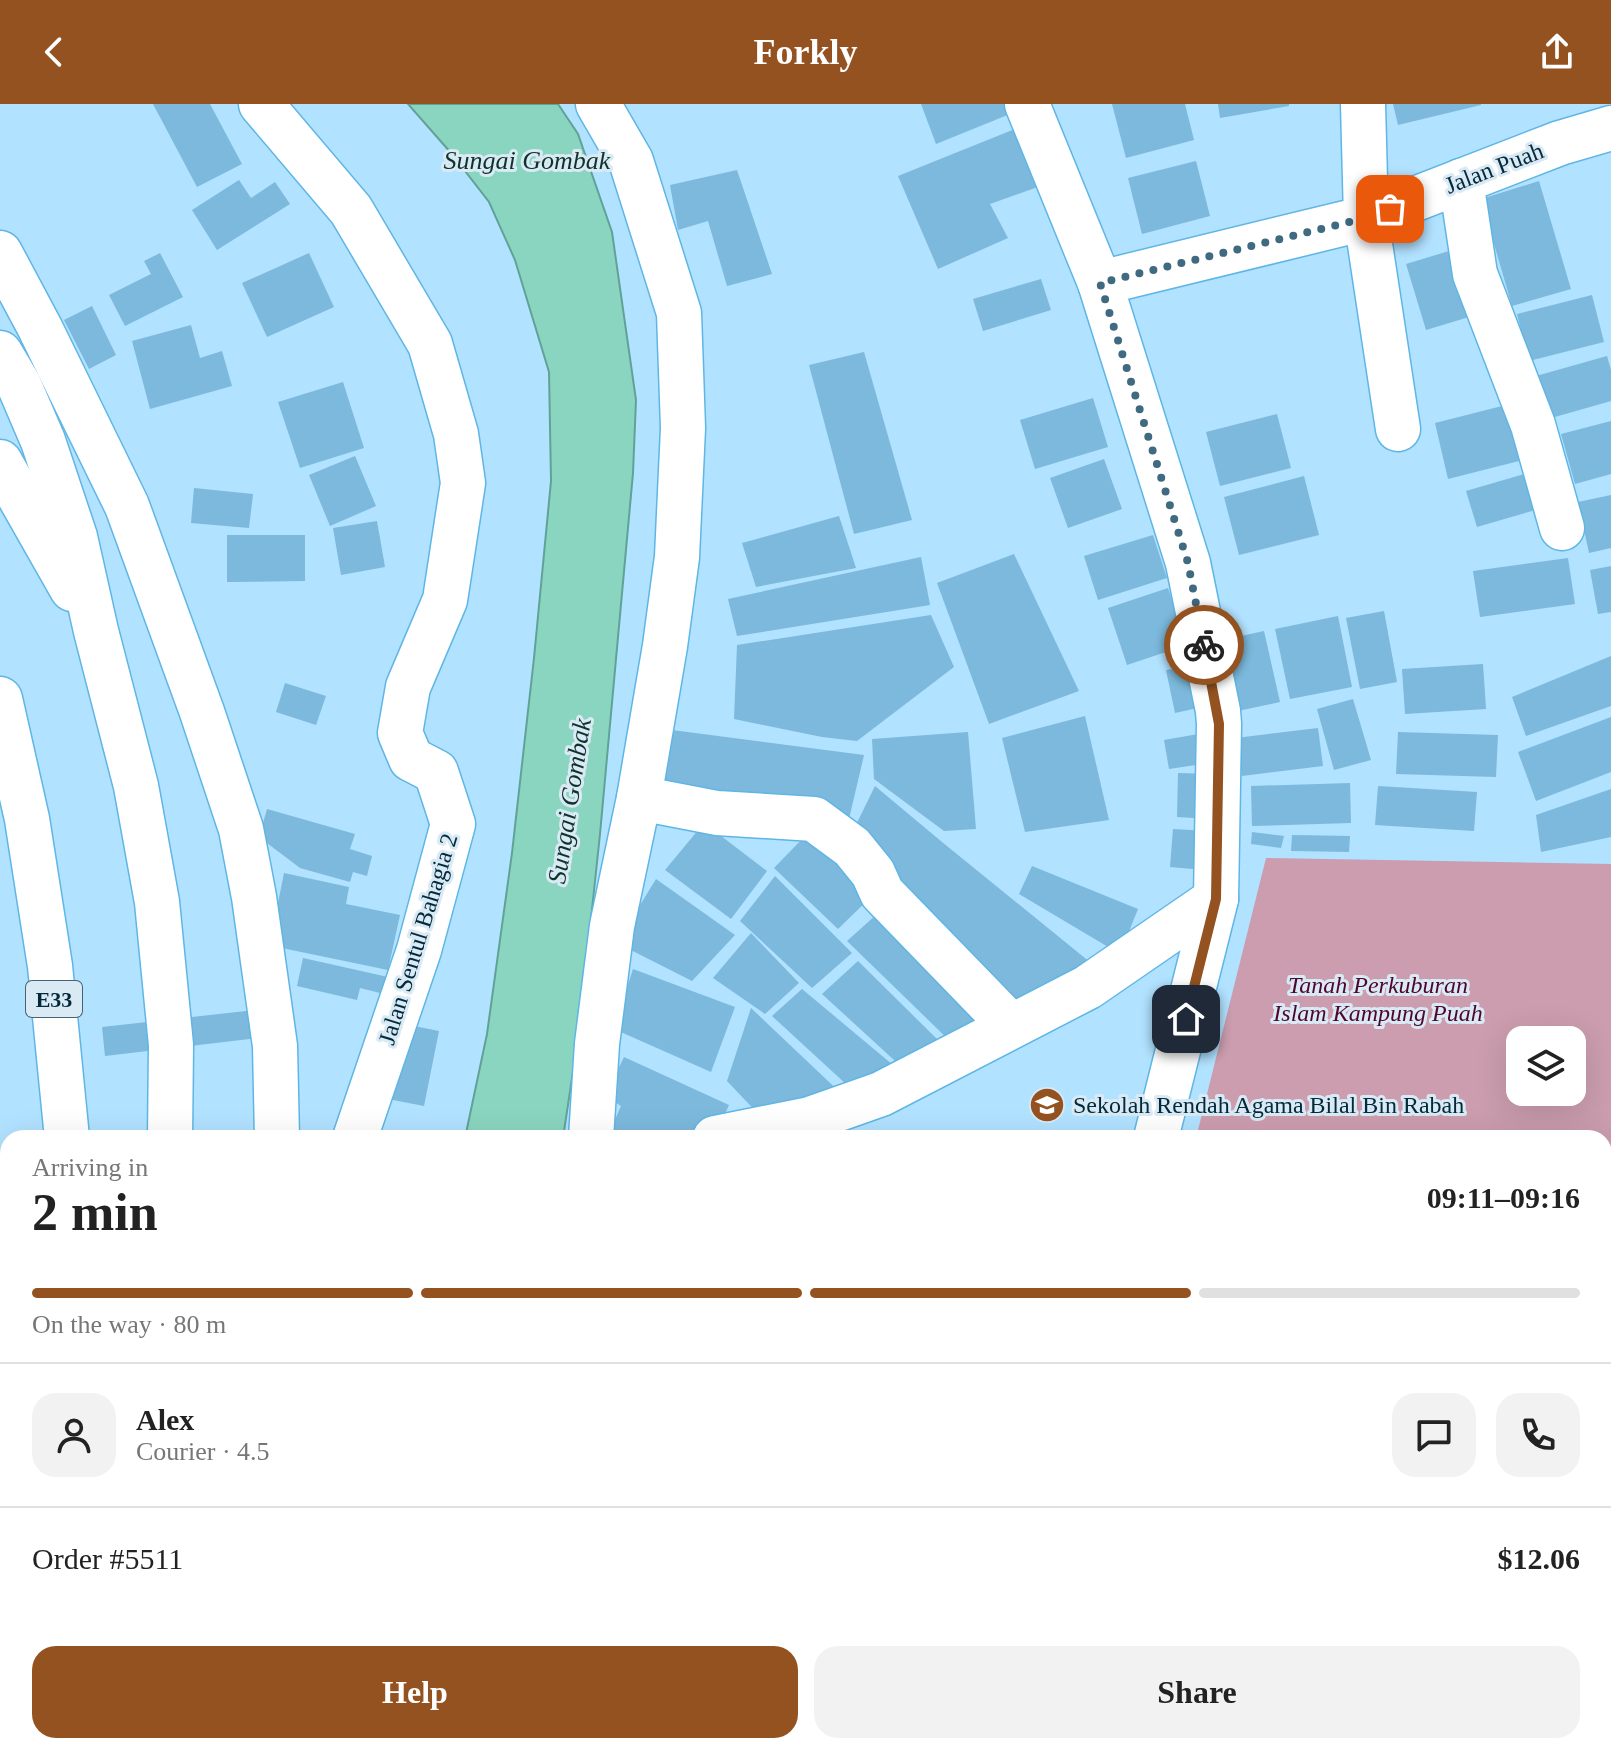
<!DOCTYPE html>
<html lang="en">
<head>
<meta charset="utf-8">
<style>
	body { margin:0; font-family:"Times New Roman",serif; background:#f2f2f2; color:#222; height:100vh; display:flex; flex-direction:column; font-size:30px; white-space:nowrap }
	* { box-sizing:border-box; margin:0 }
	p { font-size:26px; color:#767676 }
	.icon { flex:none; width:44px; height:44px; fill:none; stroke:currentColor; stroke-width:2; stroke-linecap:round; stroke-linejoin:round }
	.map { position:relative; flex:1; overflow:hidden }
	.sheet { position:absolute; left:0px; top:1026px; width:1612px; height:624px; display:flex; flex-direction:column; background:#fff; border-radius:24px 24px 0 0; box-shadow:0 8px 32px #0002 }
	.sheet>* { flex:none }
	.tools { position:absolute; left:1506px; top:922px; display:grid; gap:16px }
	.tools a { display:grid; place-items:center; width:80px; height:80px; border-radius:16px; background:#fff; box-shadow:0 8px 32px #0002; font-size:40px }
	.pin { position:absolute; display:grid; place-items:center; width:68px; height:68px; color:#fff; margin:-34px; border-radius:16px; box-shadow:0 4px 12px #0006 }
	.courier { position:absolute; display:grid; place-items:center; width:80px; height:80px; margin:-40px; border:6px solid #945220; border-radius:50%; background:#fff; color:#222; box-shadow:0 2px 10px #0007 }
	.summary em { font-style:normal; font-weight:700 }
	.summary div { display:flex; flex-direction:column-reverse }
	.summary { display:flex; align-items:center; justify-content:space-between; height:136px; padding:0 32px }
	h1 { font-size:52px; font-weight:700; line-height:60px }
	.bar { display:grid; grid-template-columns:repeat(4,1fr); gap:12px 8px; align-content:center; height:96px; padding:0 32px }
	.bar i { height:10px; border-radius:6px; background:#e0e0e0 }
	.bar .on { background:#945220 }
	.bar p { grid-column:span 4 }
	.line { display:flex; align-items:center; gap:20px; padding:0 32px; border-top:2px solid #e0e0e0 }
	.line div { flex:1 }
	.round { display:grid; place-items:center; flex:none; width:84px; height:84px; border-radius:24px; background:#f2f2f2 }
	.cta { display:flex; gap:16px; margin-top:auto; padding:16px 32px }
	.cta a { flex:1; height:92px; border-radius:24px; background:#945220; color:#fff; font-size:32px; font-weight:700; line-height:92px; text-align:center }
	.cta a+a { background:#f2f2f2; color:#222 }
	header { display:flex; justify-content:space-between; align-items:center; height:104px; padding:0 32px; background:#945220; color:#fff; font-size:36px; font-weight:700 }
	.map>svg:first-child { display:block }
	.green { fill:#cb9dae; fill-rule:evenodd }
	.water { fill:#8ad5bf; stroke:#61a298; stroke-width:2 }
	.building { fill:#7cb9dc }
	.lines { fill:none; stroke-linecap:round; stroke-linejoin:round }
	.minor-casing { stroke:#5fb6e5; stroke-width:47 }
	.highway-casing { stroke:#5fb6e5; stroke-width:47 }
	.minor { stroke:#fff; stroke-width:44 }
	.highway { stroke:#fff; stroke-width:44 }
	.done { stroke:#3f6a80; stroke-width:8; stroke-dasharray:0 14.4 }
	.route { stroke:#945220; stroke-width:10 }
	.labels { text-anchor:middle; stroke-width:6; stroke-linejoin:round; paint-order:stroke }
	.shield { fill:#daeaf4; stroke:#436473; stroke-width:2 }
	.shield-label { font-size:22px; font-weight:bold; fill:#022a3c }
	.street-label { font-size:24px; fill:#022a3c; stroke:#daeaf4 }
	.park-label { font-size:24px; font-style:italic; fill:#50052e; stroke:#daeaf4 }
	.poi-label { font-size:24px; fill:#022a3c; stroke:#daeaf4; text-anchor:start }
	.water-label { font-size:26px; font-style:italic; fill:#0f332b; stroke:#daeaf4 }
</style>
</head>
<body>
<header><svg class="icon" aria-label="back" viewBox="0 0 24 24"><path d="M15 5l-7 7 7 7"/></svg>Forkly<svg class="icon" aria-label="share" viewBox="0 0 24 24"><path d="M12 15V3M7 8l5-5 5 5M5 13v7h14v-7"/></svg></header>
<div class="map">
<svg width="1611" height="1650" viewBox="0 0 1611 1650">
	<rect width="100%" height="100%" fill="#b1e2ff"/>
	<path class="green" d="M1266 754 1611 760V1361L1604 1362V1034H1196ZM1520 936H1572V988H1520Z"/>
	<g class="water">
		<polygon points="408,0 558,0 578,30 612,128 636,296 633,369 600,730 579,928 563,1034 465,1034 487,930 512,749 534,554 551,377 549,268 515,156 489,98 451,49"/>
		<polygon points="554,1642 632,1642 636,1650 558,1650"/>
	</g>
	<g class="building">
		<polygon points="153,0 210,0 242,60 197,83"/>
		<polygon points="921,0 1018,0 1020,6 936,40"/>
		<polygon points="1112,0 1185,0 1194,36 1126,54"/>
		<polygon points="1218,0 1289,0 1289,2 1220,14"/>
		<polygon points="1393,0 1481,0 1481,1 1398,21"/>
		<polygon points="1025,21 1049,79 990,100 1008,134 938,165 898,72"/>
		<polygon points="1196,57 1210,112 1142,130 1128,74"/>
		<polygon points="737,66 772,170 727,182 708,117 678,126 670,81"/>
		<polygon points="239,76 251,94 275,78 290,100 217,146 192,106"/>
		<polygon points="1539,77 1571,185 1512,202 1481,95"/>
		<polygon points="1449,147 1469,213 1426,226 1406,160"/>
		<polygon points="160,149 183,193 125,222 109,191 151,170 144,157"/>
		<polygon points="309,149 334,203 267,233 242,179"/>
		<polygon points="1041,175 1051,206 983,227 973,195"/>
		<polygon points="1592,191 1604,238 1529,257 1517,210"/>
		<polygon points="92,202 116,251 89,265 64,216"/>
		<polygon points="191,221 200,254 222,247 232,282 150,305 132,237"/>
		<polygon points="864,248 912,416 854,430 809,261"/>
		<polygon points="1607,252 1611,266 1611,297 1541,317 1529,274"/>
		<polygon points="343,278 364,344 300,364 278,298"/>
		<polygon points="1093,294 1108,343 1035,365 1020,316"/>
		<polygon points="1506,301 1519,357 1448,375 1435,319"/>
		<polygon points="1277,310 1291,364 1220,382 1206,328"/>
		<polygon points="1611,317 1611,370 1575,380 1561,330"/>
		<polygon points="355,352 376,402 330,422 309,371"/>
		<polygon points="1104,355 1122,405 1068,424 1050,374"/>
		<polygon points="1528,369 1539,405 1477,423 1466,387"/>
		<polygon points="1304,372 1319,431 1239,451 1224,393"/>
		<polygon points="194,384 253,390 249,424 191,419"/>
		<polygon points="1611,391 1611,444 1589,449 1578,398"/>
		<polygon points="839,412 856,464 756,483 742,439"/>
		<polygon points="377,417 385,463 341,471 333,424"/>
		<polygon points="227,431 305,431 305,477 227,478"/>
		<polygon points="1153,431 1167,474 1098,496 1084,452"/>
		<polygon points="1014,450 1079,587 989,620 937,479"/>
		<polygon points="921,453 930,501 737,532 728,495"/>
		<polygon points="1568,454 1575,500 1480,513 1473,467"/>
		<polygon points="1611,462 1611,508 1598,510 1590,466"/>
		<polygon points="1168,484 1187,541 1127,561 1108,504"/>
		<polygon points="1384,507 1397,578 1360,585 1346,514"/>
		<polygon points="931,511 954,563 857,637 822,633 734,615 737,541"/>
		<polygon points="1338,512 1352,583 1290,595 1275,525"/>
		<polygon points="1264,527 1280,598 1233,608 1218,537"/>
		<polygon points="1611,552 1611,602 1526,632 1512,593"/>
		<polygon points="1198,560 1207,602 1175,609 1166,566"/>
		<polygon points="1483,560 1486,605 1405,610 1402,565"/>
		<polygon points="285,579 326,592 316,621 276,608"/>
		<polygon points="1353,595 1371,656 1334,666 1317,605"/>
		<polygon points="1085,612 1109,716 1025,728 1002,634"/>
		<polygon points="1611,613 1611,668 1536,697 1518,648"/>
		<polygon points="1318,624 1323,662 1242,672 1236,634"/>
		<polygon points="672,626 864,651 849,715 660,688"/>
		<polygon points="968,628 976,725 944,727 874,675 872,635"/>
		<polygon points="1398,628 1498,631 1496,673 1396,670"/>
		<polygon points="1204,629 1209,659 1169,665 1164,636"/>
		<polygon points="1178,669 1212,670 1210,715 1177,713"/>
		<polygon points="1350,679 1351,719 1252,722 1251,682"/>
		<polygon points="875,682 942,738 1091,859 1018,909 853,727"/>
		<polygon points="1378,682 1477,688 1474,727 1375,721"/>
		<polygon points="1611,685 1611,733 1541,748 1536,711"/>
		<polygon points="267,705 355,730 350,745 372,752 367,772 353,768 350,778 300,764 259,733"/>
		<polygon points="704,719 767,767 731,815 665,766"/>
		<polygon points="1173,725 1208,727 1204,766 1170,763"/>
		<polygon points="1252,728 1284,732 1281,744 1251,740"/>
		<polygon points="808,729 874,790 838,825 774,764"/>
		<polygon points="1292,731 1350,732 1349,748 1291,747"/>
		<polygon points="1032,762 1138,805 1120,850 1019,790"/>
		<polygon points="284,769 349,783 346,800 400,811 388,866 277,843 272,829"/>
		<polygon points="775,772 852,849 812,884 740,817"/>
		<polygon points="656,775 735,831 692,877 617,839"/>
		<polygon points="886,802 990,911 954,941 847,837"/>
		<polygon points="751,829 799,879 765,910 713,874"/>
		<polygon points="303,854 388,873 384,890 360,884 357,896 297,882"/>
		<polygon points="858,857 942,940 906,967 822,890"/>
		<polygon points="633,865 735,903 711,968 614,925"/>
		<polygon points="802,885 893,961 859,992 772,912"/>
		<polygon points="751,904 847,995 765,1017 727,977"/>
		<polygon points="255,906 258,934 105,952 102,923"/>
		<polygon points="399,919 439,927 424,1002 383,994"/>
		<polygon points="624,953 729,1001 718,1025 677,1033 609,1029 621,1002 605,992"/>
		<polygon points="795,1642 873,1642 867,1650 795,1650"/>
		<polygon points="911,1642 926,1642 930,1650 895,1650"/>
		<rect x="1118" y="1642" width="71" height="8"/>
		<rect x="1307" y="1642" width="52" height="8"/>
		<polygon points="1453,1642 1489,1642 1489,1644 1454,1649"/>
	</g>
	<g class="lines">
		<g class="minor-casing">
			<g id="minor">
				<polyline points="261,0 351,106 430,240 456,330 463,379 445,496 408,583 400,629 411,655 436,668 453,720 419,846 355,1034"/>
				<polyline points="1027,0 1100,179 1188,459 1218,607 1219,620 1216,795 1156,1034"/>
				<polyline points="1363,0 1366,114 1398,325"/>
				<polyline points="1461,77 1475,170 1533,321 1562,424"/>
				<polyline points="1100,179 1366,114 1560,39 1611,24"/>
				<polyline points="639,694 717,709 814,715 852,743 873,769 882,789 1011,922"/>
				<polyline points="591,1034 597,940 612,822 639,694 665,542 677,453 683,324 679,209 631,57 598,0"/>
				<polyline points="715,1034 810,1015 881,990 1088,883 1216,795"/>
				<polyline points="1604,1446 1611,1445"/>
				<polyline points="394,1642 397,1650"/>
				<polyline points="776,1642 776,1650"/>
				<polyline points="1098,1650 1099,1642"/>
			</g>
		</g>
		<g class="highway-casing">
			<g id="highway">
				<polyline points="0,149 40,224 127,402 202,608 241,725 254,793 275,942 277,1034"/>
				<polyline points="0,249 19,281 43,337 75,433 96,527 136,682 157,798 171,941 170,1034"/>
				<polyline points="0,358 72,485"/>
				<polyline points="0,595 27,715 50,862 67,1034"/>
				<polyline points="0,1635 1,1650"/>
				<polyline points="87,1642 88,1650"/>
				<polyline points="176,1642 176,1650"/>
				<polyline points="219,1650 220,1642"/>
			</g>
		</g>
		<use href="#minor" class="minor"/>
		<use href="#highway" class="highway"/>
	</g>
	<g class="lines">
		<polyline class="done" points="1204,541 1188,459 1100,179 1366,114 1390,105"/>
		<polyline class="route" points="1186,915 1216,795 1219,620 1204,541"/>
	</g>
	<defs>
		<g id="school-disc" transform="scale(1.8)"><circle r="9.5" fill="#945220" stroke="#daeaf4"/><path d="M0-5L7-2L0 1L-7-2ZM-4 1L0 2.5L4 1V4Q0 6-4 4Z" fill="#fff"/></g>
	</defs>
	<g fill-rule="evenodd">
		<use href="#school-disc" x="1047" y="1001"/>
	</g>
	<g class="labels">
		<rect class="shield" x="26" y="877" width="56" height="36" rx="6"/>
		<g class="shield-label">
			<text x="54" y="903">E33</text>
		</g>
		<g class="street-label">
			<text transform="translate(1494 64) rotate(-21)" y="8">Jalan Puah</text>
			<text transform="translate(418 835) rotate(-73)" y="8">Jalan Sentul Bahagia 2</text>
		</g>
		<g class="park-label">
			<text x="1378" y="889">Tanah Perkuburan<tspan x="1378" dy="28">Islam Kampung Puah</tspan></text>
		</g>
		<g class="poi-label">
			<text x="1073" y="1009">Sekolah Rendah Agama Bilal Bin Rabah</text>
		</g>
		<g class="water-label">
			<text x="527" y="65">Sungai Gombak</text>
			<text transform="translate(569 697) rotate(-81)" y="9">Sungai Gombak</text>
		</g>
	</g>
</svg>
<div class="tools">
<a><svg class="icon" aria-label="layers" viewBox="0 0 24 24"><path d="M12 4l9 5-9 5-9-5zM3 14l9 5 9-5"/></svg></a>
</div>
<div class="pin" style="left:1390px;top:105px;background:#ea580c"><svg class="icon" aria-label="bag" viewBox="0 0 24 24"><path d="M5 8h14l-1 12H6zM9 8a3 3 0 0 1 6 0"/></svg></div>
<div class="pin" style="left:1186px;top:915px;background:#1f2937"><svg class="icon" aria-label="home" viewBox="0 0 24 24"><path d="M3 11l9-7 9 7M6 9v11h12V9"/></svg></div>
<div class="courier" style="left:1204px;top:541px"><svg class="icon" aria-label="bike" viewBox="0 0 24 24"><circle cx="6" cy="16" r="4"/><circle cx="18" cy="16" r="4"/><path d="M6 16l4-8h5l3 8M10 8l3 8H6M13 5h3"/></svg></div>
<section class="sheet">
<div class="summary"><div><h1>2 min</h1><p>Arriving in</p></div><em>09:11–09:16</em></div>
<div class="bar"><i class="on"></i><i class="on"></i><i class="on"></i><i></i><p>On the way · 80 m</p></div>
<div class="line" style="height:144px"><a class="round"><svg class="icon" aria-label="person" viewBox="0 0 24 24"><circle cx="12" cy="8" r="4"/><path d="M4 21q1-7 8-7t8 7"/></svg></a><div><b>Alex</b><p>Courier · 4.5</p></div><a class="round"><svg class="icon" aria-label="chat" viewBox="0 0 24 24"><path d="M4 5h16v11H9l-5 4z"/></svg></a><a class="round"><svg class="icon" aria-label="phone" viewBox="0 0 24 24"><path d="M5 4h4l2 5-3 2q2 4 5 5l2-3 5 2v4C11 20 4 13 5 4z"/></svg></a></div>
<div class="line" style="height:104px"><div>Order #5511</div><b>$12.06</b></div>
<div class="cta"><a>Help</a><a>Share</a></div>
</section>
</div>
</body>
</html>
